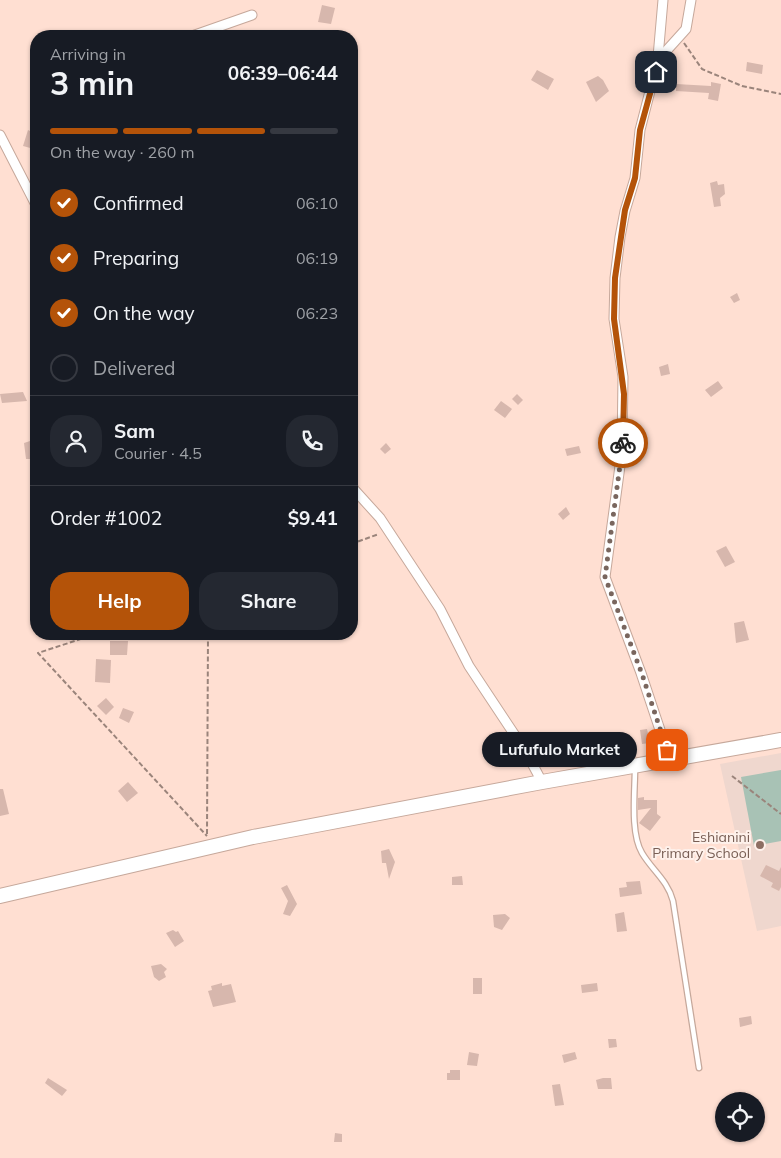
<!DOCTYPE html>
<html lang="en">
<head>
<meta charset="utf-8">
<style>
	body { margin:0; font-family:Mulish,sans-serif; background:#242831; color:#f1f3f6; height:100vh; display:flex; flex-direction:column; font-size:19px; white-space:nowrap }
	* { box-sizing:border-box; margin:0 }
	p { font-size:16px; color:#9ea1a6 }
	.icon { flex:none; width:28px; height:28px; fill:none; stroke:currentColor; stroke-width:2; stroke-linecap:round; stroke-linejoin:round }
	.map { position:relative; flex:1; overflow:hidden }
	.sheet { position:absolute; left:30px; top:30px; width:328px; height:610px; display:flex; flex-direction:column; background:#171b24; border-radius:20px; box-shadow:0 1px 4px #0004 }
	.sheet>* { flex:none }
	.buttons { position:absolute; left:715px; top:1092px; display:grid; gap:10px }
	.buttons a { display:grid; place-items:center; width:50px; height:50px; border-radius:50%; background:#171b24; box-shadow:0 1px 4px #0004; font-size:25px }
	.pin { position:absolute; display:grid; place-items:center; width:42px; height:42px; color:#fff; margin:-21px; border-radius:10px; box-shadow:0 2px 8px #0006 }
	.courier { position:absolute; display:grid; place-items:center; width:50px; height:50px; margin:-25px; border:4px solid #b45309; border-radius:50%; background:#fff; color:#222; box-shadow:0 1px 6px #0007 }
	.bubble { position:absolute; height:35px; border-radius:18px; background:#171b24; box-shadow:0 1px 4px #0004; font-size:16px; font-weight:700; line-height:35px; text-align:center }
	.headline em { font-style:normal; font-weight:700 }
	.headline div { display:flex; flex-direction:column-reverse }
	.headline { display:flex; align-items:center; justify-content:space-between; height:85px; padding:0 20px }
	h1 { font-size:32px; font-weight:700; line-height:38px }
	.bar { display:grid; grid-template-columns:repeat(4,1fr); gap:8px 5px; align-content:center; height:60px; padding:0 20px }
	.bar i { height:6px; border-radius:4px; background:#363941 }
	.bar .on { background:#b45309 }
	.bar p { grid-column:span 4 }
	.line { display:flex; align-items:center; gap:12px; padding:0 20px; border-top:1px solid #363941 }
	.line div { flex:1 }
	.round { display:grid; place-items:center; flex:none; width:52px; height:52px; border-radius:20px; background:#242831 }
	ol { padding:0 20px; list-style:none }
	li { display:flex; align-items:center; gap:15px; height:55px }
	li p { margin-inline-start:auto }
	li .icon { padding:5px; border-radius:50%; background:#b45309; color:#fff; stroke-width:4 }
	li:last-child { color:#9ea1a6 }
	li i { width:28px; height:28px; border:2px solid #363941; border-radius:50% }
	.cta { display:flex; gap:10px; margin-top:auto; padding:10px 20px }
	.cta a { flex:1; height:58px; border-radius:20px; background:#b45309; color:#fff; font-size:20px; font-weight:700; line-height:58px; text-align:center }
	.cta a+a { background:#242831; color:#f1f3f6 }
	.map>svg:first-child { display:block }
	.education { fill:#efd7ce }
	.green { fill:#a8c2b5 }
	.building { fill:#d7b7ad }
	.lines { fill:none; stroke-linecap:round; stroke-linejoin:round }
	.lane-casing { stroke:#c6a89b; stroke-width:7 }
	.street-casing { stroke:#c6a89b; stroke-width:11 }
	.secondary-casing { stroke:#c6a89b; stroke-width:16 }
	.path { stroke:#9a847b; stroke-width:2; stroke-dasharray:5 2.5; stroke-linecap:butt }
	.lane { stroke:#fff; stroke-width:4.5 }
	.street { stroke:#fff; stroke-width:9 }
	.secondary { stroke:#fff; stroke-width:14 }
	.done { stroke:#79665e; stroke-width:5; stroke-dasharray:0 9 }
	.route { stroke:#b45309; stroke-width:6 }
	.education-dot { fill:#8d6e63; stroke:#fef1eb; stroke-width:2 }
	.labels { text-anchor:middle; stroke-width:4; stroke-linejoin:round; paint-order:stroke }
	.education-label { font-size:14px; fill:#785e54; stroke:#fef1eb; text-anchor:end }
</style>
</head>
<body>
<div class="map">
<svg width="781" height="1158" viewBox="0 0 781 1158">
	<rect width="100%" height="100%" fill="#ffdfd2"/>
	<polygon class="education" points="781,753 781,926 757,931 720,764"/>
	<polygon class="green" points="781,770 781,841 754,846 741,777"/>
	<g class="building">
		<polygon points="322,5 335,8 331,24 318,22"/>
		<polygon points="747,62 763,65 762,74 746,71"/>
		<polygon points="537,70 554,79 548,90 531,80"/>
		<polygon points="598,76 603,80 609,91 596,102 586,82"/>
		<polygon points="711,82 721,84 718,101 708,99 709,93 676,91 676,84 711,86"/>
		<polygon points="28,130 36,134 34,149 23,146"/>
		<polygon points="717,181 718,185 724,184 725,194 720,198 721,206 714,207 710,183"/>
		<polygon points="737,293 740,300 734,303 730,297"/>
		<polygon points="668,364 670,374 661,376 659,367"/>
		<polygon points="718,381 723,388 711,397 705,390"/>
		<polygon points="23,392 27,401 2,403 0,394"/>
		<polygon points="517,394 523,400 518,405 512,399"/>
		<polygon points="501,401 512,409 505,418 494,410"/>
		<polygon points="36,439 36,459 26,459 24,443"/>
		<polygon points="386,443 391,449 385,454 380,449"/>
		<polygon points="579,446 581,453 567,456 565,449"/>
		<polygon points="566,507 570,514 563,520 558,514"/>
		<polygon points="726,546 735,562 725,567 716,551"/>
		<polygon points="744,621 749,640 736,643 734,623"/>
		<polygon points="110,641 128,641 127,655 110,655"/>
		<polygon points="96,659 111,660 110,683 95,682"/>
		<polygon points="106,698 114,707 106,715 97,706"/>
		<polygon points="123,708 134,712 129,723 119,718"/>
		<polygon points="647,729 650,743 642,744 640,730"/>
		<polygon points="128,782 138,793 127,802 118,791"/>
		<polygon points="0,789 3,789 9,814 0,816"/>
		<polygon points="644,797 644,800 657,800 657,814 661,817 650,831 639,823 651,808 638,810 638,798"/>
		<polygon points="389,849 395,862 389,879 386,863 382,863 381,851"/>
		<polygon points="766,865 779,871 781,867 781,887 779,891 771,887 773,883 760,876"/>
		<polygon points="462,876 463,885 452,885 452,877"/>
		<polygon points="640,881 642,894 620,897 619,888 627,887 626,882"/>
		<polygon points="287,885 297,904 290,916 283,914 288,901 281,888"/>
		<polygon points="624,912 627,931 617,932 615,914"/>
		<polygon points="505,914 510,918 502,930 494,927 493,915"/>
		<polygon points="173,930 176,932 178,931 184,941 175,947 166,933"/>
		<polygon points="161,964 167,969 164,972 166,977 159,981 154,977 151,966"/>
		<rect x="473" y="978" width="9" height="16"/>
		<polygon points="222,983 222,986 231,984 236,1002 213,1007 208,991 212,990 211,986"/>
		<polygon points="597,983 598,991 582,993 581,985"/>
		<polygon points="751,1016 752,1024 740,1027 739,1018"/>
		<polygon points="608,1039 616,1039 617,1047 609,1048"/>
		<polygon points="469,1052 479,1054 477,1066 467,1065"/>
		<polygon points="575,1052 577,1059 564,1063 562,1055"/>
		<polygon points="450,1070 460,1070 460,1080 447,1080 447,1073 450,1073"/>
		<polygon points="48,1078 67,1090 62,1096 45,1083"/>
		<polygon points="603,1078 611,1078 612,1089 598,1089 596,1080"/>
		<polygon points="560,1084 564,1105 555,1106 552,1085"/>
		<polygon points="335,1133 342,1134 342,1142 334,1142"/>
	</g>
	<g class="lines">
		<g class="lane-casing">
			<path id="lane" d="M635 768C635 792 630 833 642 853 652 870 668 881 673 901L699 1068"/>
		</g>
		<g class="street-casing">
			<g id="street">
				<polyline points="192,36 252,15"/>
				<polyline points="658,57 663,0"/>
				<polyline points="0,135 36,205"/>
				<polyline points="351,486 380,518 440,609 469,666 526,752 542,782"/>
				<polyline points="670,760 641,673 605,577 622,451 623,377 614,319 615,278 620,237 625,211 635,178 640,130 658,60 686,29 691,0"/>
			</g>
		</g>
		<g class="secondary-casing">
			<polyline id="secondary" points="0,896 253,837 542,782 781,740"/>
		</g>
		<g class="path">
			<polyline points="684,43 702,69 742,86 781,94"/>
			<polyline points="351,544 379,534"/>
			<polyline points="96,634 38,653 207,836"/>
			<polyline points="732,776 781,814"/>
			<polyline points="207,834 208,634"/>
		</g>
		<use href="#lane" class="lane"/>
		<use href="#street" class="street"/>
		<use href="#secondary" class="secondary"/>
	</g>
	<g class="lines">
		<polyline class="done" points="623,443 605,577 642,674 667,750"/>
		<polyline class="route" points="623,443 624,394 614,319 615,278 625,210 635,178 640,130 656,72"/>
	</g>
	<circle class="education-dot" cx="760" cy="845" r="5"/>
	<g class="labels">
		<g class="education-label">
			<text x="750" y="842">Eshianini<tspan x="750" dy="16">Primary School</tspan></text>
		</g>
	</g>
</svg>
<div class="buttons">
<a><svg class="icon" aria-label="locate" viewBox="0 0 24 24"><circle cx="12" cy="12" r="6"/><path d="M12 2v4M12 18v4M2 12h4M18 12h4"/></svg></a>
</div>
<div class="pin" style="left:667px;top:750px;background:#ea580c"><svg class="icon" aria-label="bag" viewBox="0 0 24 24"><path d="M5 8h14l-1 12H6zM9 8a3 3 0 0 1 6 0"/></svg></div>
<div class="pin" style="left:656px;top:72px;background:#1f2937"><svg class="icon" aria-label="home" viewBox="0 0 24 24"><path d="M3 11l9-7 9 7M6 9v11h12V9"/></svg></div>
<div class="courier" style="left:623px;top:443px"><svg class="icon" aria-label="bike" viewBox="0 0 24 24"><circle cx="6" cy="16" r="4"/><circle cx="18" cy="16" r="4"/><path d="M6 16l4-8h5l3 8M10 8l3 8H6M13 5h3"/></svg></div>
<div class="bubble" style="left:482px;top:732px;width:155px">Lufufulo Market</div>
<section class="sheet">
<div class="headline"><div><h1>3 min</h1><p>Arriving in</p></div><em>06:39–06:44</em></div>
<div class="bar"><i class="on"></i><i class="on"></i><i class="on"></i><i></i><p>On the way · 260 m</p></div>
<ol>
<li><svg class="icon" aria-label="check" viewBox="0 0 24 24"><path d="M5 12l5 5 9-10"/></svg>Confirmed<p>06:10</p></li>
<li><svg class="icon" aria-label="check" viewBox="0 0 24 24"><path d="M5 12l5 5 9-10"/></svg>Preparing<p>06:19</p></li>
<li><svg class="icon" aria-label="check" viewBox="0 0 24 24"><path d="M5 12l5 5 9-10"/></svg>On the way<p>06:23</p></li>
<li><i></i>Delivered</li>
</ol>
<div class="line" style="height:90px"><a class="round"><svg class="icon" aria-label="person" viewBox="0 0 24 24"><circle cx="12" cy="8" r="4"/><path d="M4 21q1-7 8-7t8 7"/></svg></a><div><b>Sam</b><p>Courier · 4.5</p></div><a class="round"><svg class="icon" aria-label="phone" viewBox="0 0 24 24"><path d="M5 4h4l2 5-3 2q2 4 5 5l2-3 5 2v4C11 20 4 13 5 4z"/></svg></a></div>
<div class="line" style="height:65px"><div>Order #1002</div><b>$9.41</b></div>
<div class="cta"><a>Help</a><a>Share</a></div>
</section>
</div>
</body>
</html>
